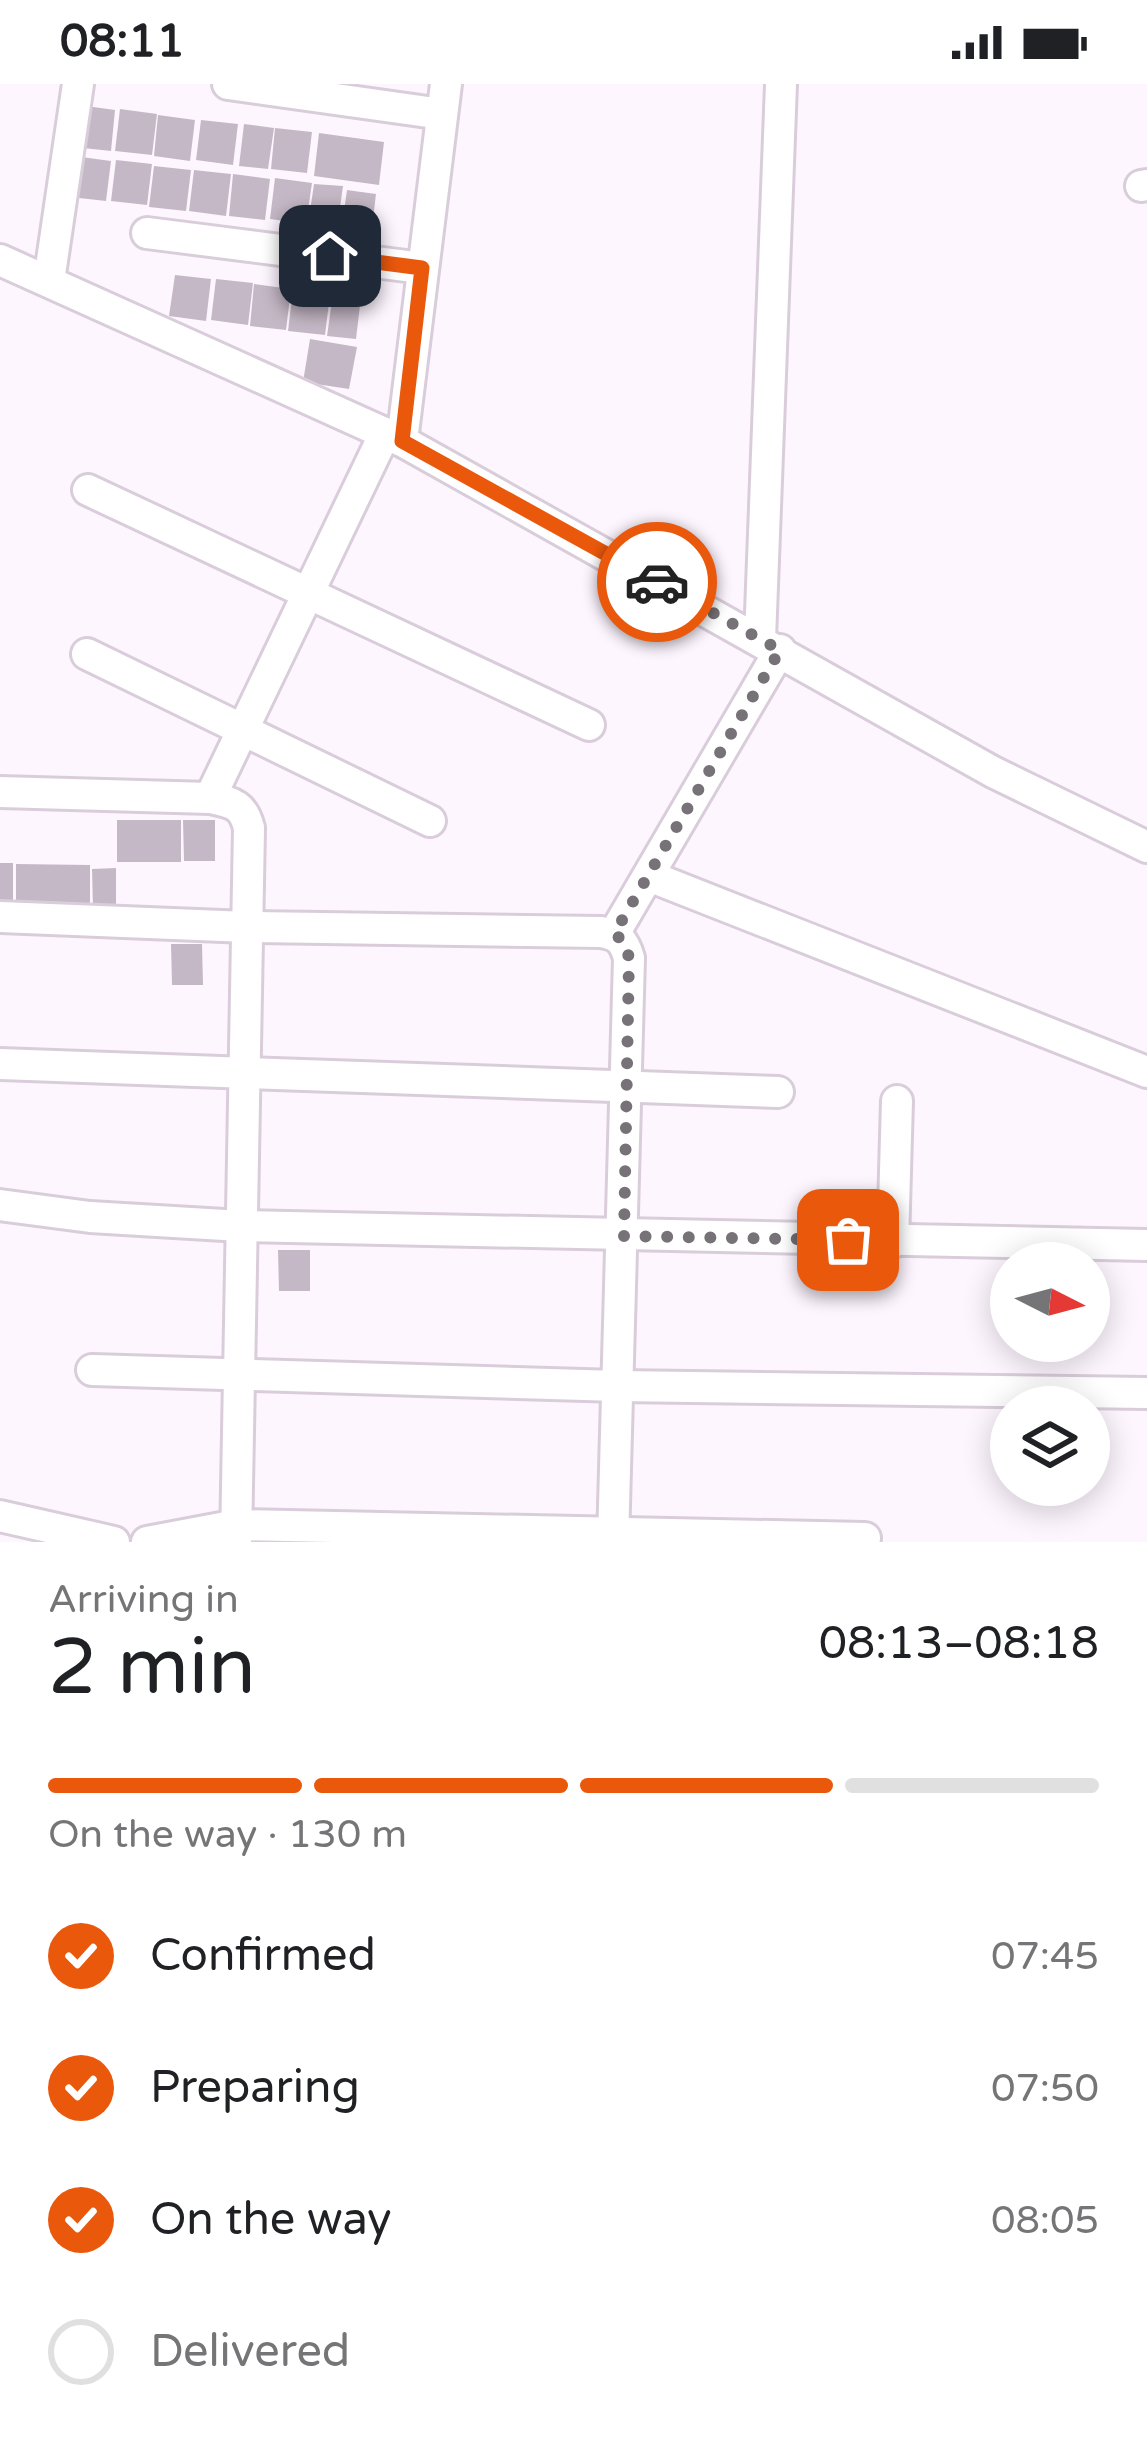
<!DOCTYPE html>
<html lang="en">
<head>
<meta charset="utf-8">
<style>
	body { margin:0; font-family:"Varela Round",sans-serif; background:#f2f2f2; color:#202124; height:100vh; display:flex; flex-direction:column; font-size:45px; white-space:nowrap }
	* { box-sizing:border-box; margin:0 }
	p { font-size:39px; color:#757577 }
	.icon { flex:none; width:66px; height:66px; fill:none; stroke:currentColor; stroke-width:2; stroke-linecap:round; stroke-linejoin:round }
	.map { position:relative; height:1458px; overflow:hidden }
	.panel { display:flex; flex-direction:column; background:#fff; flex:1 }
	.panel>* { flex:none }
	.needle { width:78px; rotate:96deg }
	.fabs { position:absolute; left:990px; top:1158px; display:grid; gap:24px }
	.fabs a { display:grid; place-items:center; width:120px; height:120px; border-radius:50%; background:#fff; box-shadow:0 6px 30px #0003; font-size:60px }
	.pin { position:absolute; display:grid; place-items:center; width:102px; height:102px; color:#fff; margin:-51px; border-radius:24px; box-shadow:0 6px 18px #0006 }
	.courier { position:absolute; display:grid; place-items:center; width:120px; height:120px; margin:-60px; border:9px solid #ea580c; border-radius:50%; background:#fff; color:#222; box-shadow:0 3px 15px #0007 }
	.summary em { font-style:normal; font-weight:600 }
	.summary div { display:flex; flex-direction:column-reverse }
	.summary { display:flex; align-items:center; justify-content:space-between; height:204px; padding:0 48px }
	h1 { font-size:78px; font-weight:600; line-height:90px }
	.bar { display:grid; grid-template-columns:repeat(4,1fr); gap:18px 12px; align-content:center; height:144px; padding:0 48px }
	.bar i { height:15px; border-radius:9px; background:#e0e0e0 }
	.bar .selected { background:#ea580c }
	.bar p { grid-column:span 4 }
	ol { padding:0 48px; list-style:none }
	li { display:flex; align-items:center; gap:36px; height:132px }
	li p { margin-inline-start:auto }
	li .icon { padding:12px; border-radius:50%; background:#ea580c; color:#fff; stroke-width:4 }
	li:last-child { color:#757577 }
	li i { width:66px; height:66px; border:6px solid #e0e0e0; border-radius:50% }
	.status { display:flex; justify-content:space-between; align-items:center; height:84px; padding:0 60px; background:#fff; direction:ltr }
	.status svg { height:33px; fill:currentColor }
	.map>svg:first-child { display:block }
	.building { fill:#c5b8c6 }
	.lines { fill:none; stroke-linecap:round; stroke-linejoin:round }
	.minor-casing { stroke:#dacddb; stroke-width:36 }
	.minor { stroke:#fff; stroke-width:30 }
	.done { stroke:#777178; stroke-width:12; stroke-dasharray:0 21.6 }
	.route { stroke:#ea580c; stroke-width:15 }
</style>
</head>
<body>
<div class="status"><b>08:11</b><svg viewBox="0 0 49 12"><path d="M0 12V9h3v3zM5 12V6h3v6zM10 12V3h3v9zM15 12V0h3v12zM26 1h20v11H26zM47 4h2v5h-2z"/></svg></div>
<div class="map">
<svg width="1147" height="1458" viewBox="0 0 1147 1458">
	<rect width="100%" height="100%" fill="#fef6ff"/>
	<g class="building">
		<polygon points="79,21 115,26 111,67 74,63"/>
		<polygon points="120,25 157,30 152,71 115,67"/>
		<polygon points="158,31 195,36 190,77 154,72"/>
		<polygon points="201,36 238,40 233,81 196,76"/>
		<polygon points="244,40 274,44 268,85 239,82"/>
		<polygon points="275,44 312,48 307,89 271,85"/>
		<polygon points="319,49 384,58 379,101 314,92"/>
		<polygon points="74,72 111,77 106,117 70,113"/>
		<polygon points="116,76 152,80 147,121 111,117"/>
		<polygon points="154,82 191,86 186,127 149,123"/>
		<polygon points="194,86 231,90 226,132 189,127"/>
		<polygon points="233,90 270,95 265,136 229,132"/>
		<polygon points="275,94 312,99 306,140 270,135"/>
		<polygon points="314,100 343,102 337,145 308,141"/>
		<polygon points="347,106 376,110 371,152 341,148"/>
		<polygon points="175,191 211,195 206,237 169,232"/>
		<polygon points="216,195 253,199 248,241 211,236"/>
		<polygon points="254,200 291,205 286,246 250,242"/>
		<polygon points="293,205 330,210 325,251 288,247"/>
		<polygon points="333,210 361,213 356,255 327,252"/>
		<polygon points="310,255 357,263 349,305 303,298"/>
		<rect x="117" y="736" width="64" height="42"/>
		<polygon points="183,736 215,736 215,777 184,777"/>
		<rect x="0" y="779" width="13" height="40"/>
		<polygon points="16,780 90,781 90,821 16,821"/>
		<polygon points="116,784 116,825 93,825 92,785"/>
		<polygon points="171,860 202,860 203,901 172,901"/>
		<polygon points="278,1166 310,1166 310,1207 279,1207"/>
	</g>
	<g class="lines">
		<g class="minor-casing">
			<g id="minor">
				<polyline points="228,0 442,30"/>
				<polyline points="1141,102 1147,101"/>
				<polyline points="147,149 422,184"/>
				<polyline points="0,176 402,357 993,688 1147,763"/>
				<polyline points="49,197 78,0"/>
				<polyline points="402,357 446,0"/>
				<polyline points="88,406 589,641"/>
				<polyline points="760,555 781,0"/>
				<polyline points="87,570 430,737"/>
				<path d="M0 708 210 714C233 719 243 720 249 744L236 1458"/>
				<polyline points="210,714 385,349"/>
				<polyline points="649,792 1147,988"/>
				<path d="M0 833 247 843 601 848C619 851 624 857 629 874L613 1458"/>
				<polyline points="614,850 780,566"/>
				<polyline points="0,980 778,1008"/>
				<polyline points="0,1121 90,1133 241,1142 1147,1161"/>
				<polyline points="893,1158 897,1017"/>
				<polyline points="92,1286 618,1302 1147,1309"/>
				<polyline points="0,1432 114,1458"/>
				<polyline points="147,1458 237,1441 865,1454"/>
			</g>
		</g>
		<use href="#minor" class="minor"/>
	</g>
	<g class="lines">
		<polyline class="done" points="657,498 780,566 614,850 625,858 629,874 624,1152 848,1156"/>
		<polyline class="route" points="330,172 422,184 402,357 657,498"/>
	</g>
</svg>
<div class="fabs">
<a><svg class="needle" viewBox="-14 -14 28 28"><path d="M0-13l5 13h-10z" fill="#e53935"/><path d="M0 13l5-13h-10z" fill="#757577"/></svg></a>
<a><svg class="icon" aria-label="layers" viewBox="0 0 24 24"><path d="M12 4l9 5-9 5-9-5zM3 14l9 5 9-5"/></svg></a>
</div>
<div class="pin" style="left:848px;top:1156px;background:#ea580c"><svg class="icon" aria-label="bag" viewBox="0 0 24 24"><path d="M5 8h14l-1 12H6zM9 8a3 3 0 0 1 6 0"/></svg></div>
<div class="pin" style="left:330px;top:172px;background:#1f2937"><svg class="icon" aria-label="home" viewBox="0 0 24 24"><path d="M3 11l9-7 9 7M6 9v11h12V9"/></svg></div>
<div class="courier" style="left:657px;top:498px"><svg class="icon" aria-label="car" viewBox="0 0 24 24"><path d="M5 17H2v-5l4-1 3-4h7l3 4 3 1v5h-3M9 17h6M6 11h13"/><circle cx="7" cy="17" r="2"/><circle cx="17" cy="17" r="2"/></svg></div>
</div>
<section class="panel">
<div class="summary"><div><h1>2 min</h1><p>Arriving in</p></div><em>08:13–08:18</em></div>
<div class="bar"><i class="selected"></i><i class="selected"></i><i class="selected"></i><i></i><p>On the way · 130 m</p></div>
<ol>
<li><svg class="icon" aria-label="check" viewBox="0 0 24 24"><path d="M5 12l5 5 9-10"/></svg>Confirmed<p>07:45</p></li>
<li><svg class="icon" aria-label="check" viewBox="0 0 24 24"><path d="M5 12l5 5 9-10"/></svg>Preparing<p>07:50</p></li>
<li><svg class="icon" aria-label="check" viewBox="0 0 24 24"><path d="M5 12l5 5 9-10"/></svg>On the way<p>08:05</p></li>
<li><i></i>Delivered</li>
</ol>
</section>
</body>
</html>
